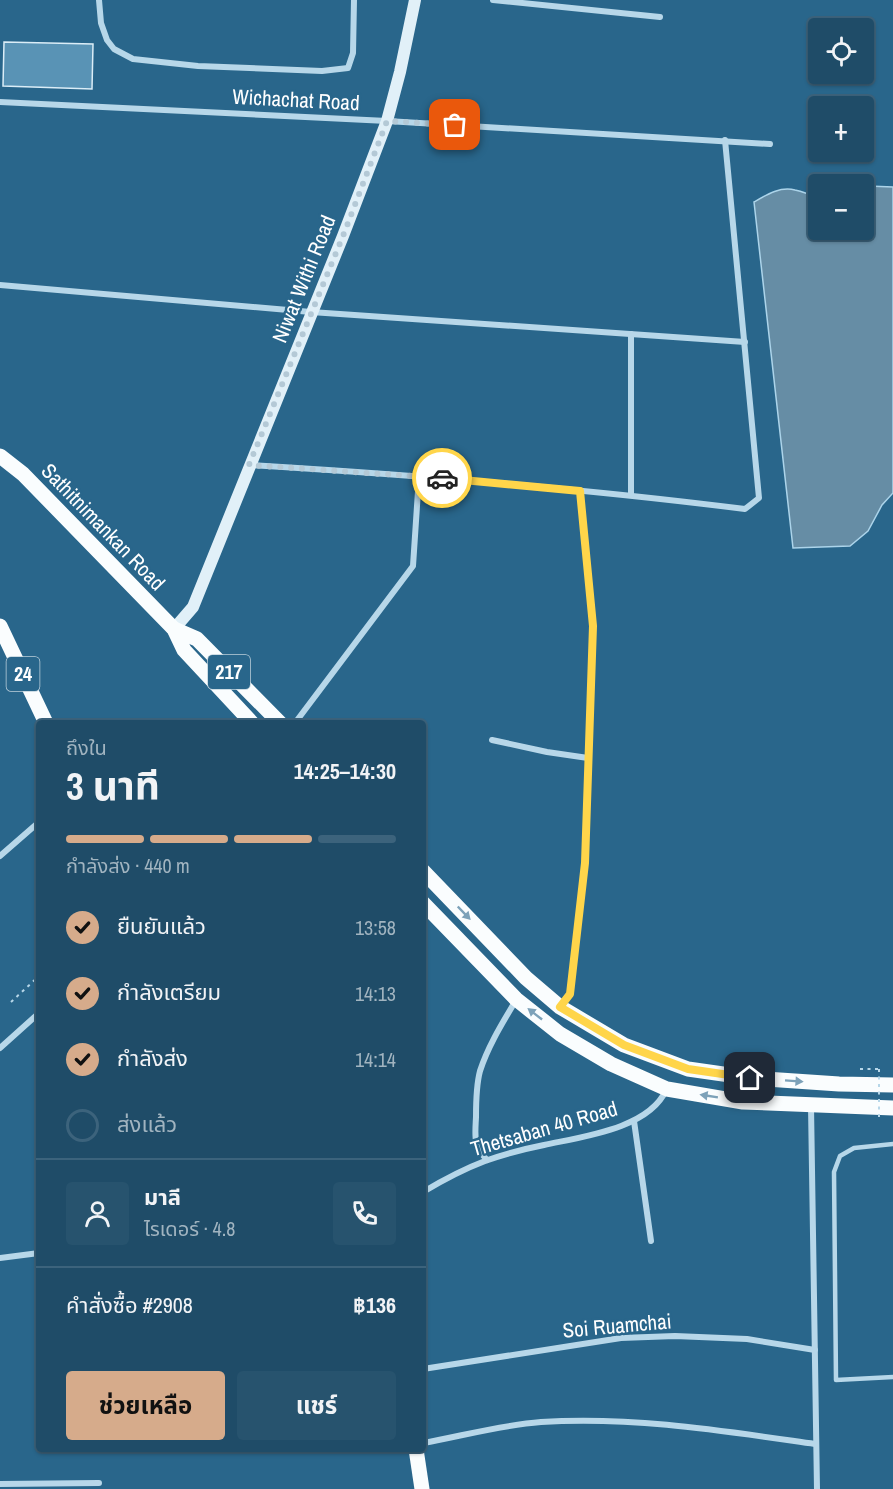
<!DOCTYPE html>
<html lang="th">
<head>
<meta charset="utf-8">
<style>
	body { margin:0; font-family:"Archivo Narrow","Noto Sans Thai",sans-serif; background:#27536e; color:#f1f3f6; height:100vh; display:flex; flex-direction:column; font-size:22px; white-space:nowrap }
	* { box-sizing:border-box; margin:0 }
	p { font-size:20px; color:#a1b4c0 }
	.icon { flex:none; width:33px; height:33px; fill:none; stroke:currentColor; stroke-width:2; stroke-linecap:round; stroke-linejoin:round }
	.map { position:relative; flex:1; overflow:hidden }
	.side { position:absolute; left:36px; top:720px; width:390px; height:732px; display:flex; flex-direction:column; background:#1f4c68; border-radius:6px; box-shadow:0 2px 4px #0004,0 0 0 2px #3c637c }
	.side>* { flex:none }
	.tools { position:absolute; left:808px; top:18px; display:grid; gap:12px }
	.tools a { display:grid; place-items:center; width:66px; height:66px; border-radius:6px; background:#1f4c68; box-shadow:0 2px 4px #0004,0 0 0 2px #3c637c; font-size:30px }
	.pin { position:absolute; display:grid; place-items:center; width:51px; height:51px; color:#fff; margin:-26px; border-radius:12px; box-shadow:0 3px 9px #0006 }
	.courier { position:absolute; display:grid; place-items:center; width:60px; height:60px; margin:-30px; border:4px solid #ffd54a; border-radius:50%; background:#fff; color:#222; box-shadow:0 2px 8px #0007 }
	.headline em { font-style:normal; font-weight:700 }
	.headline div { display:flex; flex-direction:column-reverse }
	.headline { display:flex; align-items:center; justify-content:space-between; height:102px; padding:0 30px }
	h1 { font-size:39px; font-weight:700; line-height:45px }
	.bar { display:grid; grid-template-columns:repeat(4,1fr); gap:9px 6px; align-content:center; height:72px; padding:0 30px }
	.bar i { height:8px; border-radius:4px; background:#3c637c }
	.bar .active { background:#d6ab8b }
	.bar p { grid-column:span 4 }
	.line { display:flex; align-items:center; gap:15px; padding:0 30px; border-top:2px solid #3c637c }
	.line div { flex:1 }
	.round { display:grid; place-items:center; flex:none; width:63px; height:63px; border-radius:6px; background:#27536e }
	ol { padding:0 30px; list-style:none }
	li { display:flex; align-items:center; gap:18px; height:66px }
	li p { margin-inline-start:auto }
	li .icon { padding:6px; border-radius:50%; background:#d6ab8b; color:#111; stroke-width:4 }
	li:last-child { color:#a1b4c0 }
	li i { width:33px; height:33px; border:3px solid #3c637c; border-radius:50% }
	.cta { display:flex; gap:12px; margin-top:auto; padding:12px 30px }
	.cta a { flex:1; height:69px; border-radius:6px; background:#d6ab8b; color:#111; font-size:24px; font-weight:700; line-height:69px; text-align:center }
	.cta a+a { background:#27536e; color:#f1f3f6 }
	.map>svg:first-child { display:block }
	.water { fill:#668da5; stroke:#acd4ea; stroke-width:1.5 }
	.building { fill:#5993b5; stroke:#dbedf7; stroke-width:1.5 }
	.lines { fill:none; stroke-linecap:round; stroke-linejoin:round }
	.path { stroke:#b7d7e9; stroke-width:2; stroke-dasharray:3 4.5; stroke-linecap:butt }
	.service { stroke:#b7d7e9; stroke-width:4.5 }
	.minor { stroke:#b7d7e9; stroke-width:6 }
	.secondary { stroke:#e1f0f8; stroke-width:12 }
	.primary { stroke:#fafdfe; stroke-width:15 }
	.path-bridge { stroke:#b7d7e9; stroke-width:2; stroke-dasharray:3 4.5; stroke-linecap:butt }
	.oneway { fill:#7da2b9 }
	.done { stroke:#b4c9d6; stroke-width:6; stroke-dasharray:0 10.8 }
	.route { stroke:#ffd54a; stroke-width:8 }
	.labels { text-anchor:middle; stroke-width:5; stroke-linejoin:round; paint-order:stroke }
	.shield { fill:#29668b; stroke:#bfd1dc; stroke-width:1.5 }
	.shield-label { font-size:20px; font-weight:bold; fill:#fff }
	.street-label { font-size:21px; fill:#fff; stroke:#29668b }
</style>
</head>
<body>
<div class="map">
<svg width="893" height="1489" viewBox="0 0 893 1489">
	<rect width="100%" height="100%" fill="#29668b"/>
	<path class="water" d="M868 186 893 187V493L882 505 868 531 850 546 793 548 754 202C766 195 780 186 795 190 805 192 808 195 819 197V230H864V188Z"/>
	<polygon class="building" points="4,42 93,44 92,89 3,86"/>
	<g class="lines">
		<g class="path">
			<polyline points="11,1002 39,976"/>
			<polyline points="860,1069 879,1069"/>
		</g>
		<polyline class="service" points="893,1144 854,1148 840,1156 834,1172 836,1380 893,1377"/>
		<g class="minor">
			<polyline points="99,0 101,23 107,40 114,49 133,59 198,66 322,71 348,68 353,53 354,0"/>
			<polyline points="493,0 660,17"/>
			<polyline points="0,102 387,121 770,144"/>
			<polyline points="0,285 311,312 745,342"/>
			<path d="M249 465C415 475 580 488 745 509L759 498 725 140"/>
			<polyline points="631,494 631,334"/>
			<polyline points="295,723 413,566 419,476"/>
			<polyline points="492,740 547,752 588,758"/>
			<polyline points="0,856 39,822"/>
			<polyline points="560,1006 570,994 585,863 593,625 580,491"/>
			<polyline points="0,1048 39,1013"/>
			<polyline points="811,1106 817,1489"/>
			<polyline points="634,1121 651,1241"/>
			<path d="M487 1160C473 1145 475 1137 476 1117 476 1102 476 1086 480 1071 488 1046 503 1022 516 1000"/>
			<path d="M423 1192C443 1180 464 1169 485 1161 504 1154 524 1149 544 1145 580 1137 649 1129 666 1090"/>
			<polyline points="0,1258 39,1253"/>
			<polyline points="423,1369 621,1338 675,1336 747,1339 815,1350"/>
			<path d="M423 1443C462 1436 501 1425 541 1422 632 1416 724 1431 815 1444"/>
			<polyline points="0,1484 99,1483"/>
		</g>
		<polyline class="secondary" points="174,629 193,607 343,236 387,121 400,72 415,0"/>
		<g class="primary">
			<polyline points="0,456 23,474 174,629 184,650 252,723"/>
			<polyline points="0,626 46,723"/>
			<polyline points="174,629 197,639 280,723"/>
			<polyline points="423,871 526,978 560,1007 624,1045 688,1069 751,1078 839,1084 893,1085"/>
			<polyline points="423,903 516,999 560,1034 611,1064 667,1089 743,1102 893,1108"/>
			<polyline points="416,1449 422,1489"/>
		</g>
		<polyline class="path-bridge" points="879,1069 879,1119"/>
	</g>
	<defs><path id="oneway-solid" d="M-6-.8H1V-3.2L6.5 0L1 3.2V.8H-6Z" transform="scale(1.5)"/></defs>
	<g class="oneway">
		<use href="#oneway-solid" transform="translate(464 913) rotate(46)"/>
		<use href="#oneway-solid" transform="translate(535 1014) rotate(-142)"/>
		<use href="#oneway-solid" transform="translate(794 1081) rotate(4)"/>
		<use href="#oneway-solid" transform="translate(709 1096) rotate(-171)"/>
	</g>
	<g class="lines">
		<polyline class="done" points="442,478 249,465 343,236 387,121 455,125"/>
		<polyline class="route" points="442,478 580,491 593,626 585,863 570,994 560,1007 624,1045 688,1069 750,1078"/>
	</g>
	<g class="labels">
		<g class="shield">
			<rect x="208" y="655" width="42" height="34" rx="4.5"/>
			<rect x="6.5" y="657" width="33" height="34" rx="4.5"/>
		</g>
		<g class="shield-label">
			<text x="229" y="679">217</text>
			<text x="23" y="681">24</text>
		</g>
		<g class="street-label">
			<text transform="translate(296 100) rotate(3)" y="7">Wichachat Road</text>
			<text transform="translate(304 279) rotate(-68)" y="7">Niwat Withi Road</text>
			<text transform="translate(103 527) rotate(46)" y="7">Sathitnimankan Road</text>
			<text transform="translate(544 1129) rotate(-16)" y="7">Thetsaban 40 Road</text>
			<text transform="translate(617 1326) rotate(-5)" y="7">Soi Ruamchai</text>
		</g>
	</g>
</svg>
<div class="tools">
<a><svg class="icon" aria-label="locate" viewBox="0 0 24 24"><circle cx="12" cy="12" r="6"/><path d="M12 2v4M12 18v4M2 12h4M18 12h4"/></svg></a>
<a>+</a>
<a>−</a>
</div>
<div class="pin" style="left:455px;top:125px;background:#ea580c"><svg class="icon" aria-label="bag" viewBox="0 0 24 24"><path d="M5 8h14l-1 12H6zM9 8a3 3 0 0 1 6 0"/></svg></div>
<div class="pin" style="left:750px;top:1078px;background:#1f2937"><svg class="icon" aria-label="home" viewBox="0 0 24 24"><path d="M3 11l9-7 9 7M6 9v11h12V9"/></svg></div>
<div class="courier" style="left:442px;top:478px"><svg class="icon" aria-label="car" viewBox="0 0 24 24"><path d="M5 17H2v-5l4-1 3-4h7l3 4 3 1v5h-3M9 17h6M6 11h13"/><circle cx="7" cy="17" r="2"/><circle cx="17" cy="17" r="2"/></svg></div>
<section class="side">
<div class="headline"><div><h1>3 นาที</h1><p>ถึงใน</p></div><em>14:25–14:30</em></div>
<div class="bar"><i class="active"></i><i class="active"></i><i class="active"></i><i></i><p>กำลังส่ง · 440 m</p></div>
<ol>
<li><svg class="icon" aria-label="check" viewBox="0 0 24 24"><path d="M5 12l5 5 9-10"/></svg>ยืนยันแล้ว<p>13:58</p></li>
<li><svg class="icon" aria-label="check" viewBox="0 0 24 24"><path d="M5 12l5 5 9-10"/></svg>กำลังเตรียม<p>14:13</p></li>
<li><svg class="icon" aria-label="check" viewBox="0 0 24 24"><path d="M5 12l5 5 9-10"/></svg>กำลังส่ง<p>14:14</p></li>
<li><i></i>ส่งแล้ว</li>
</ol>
<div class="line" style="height:108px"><a class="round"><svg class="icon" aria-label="person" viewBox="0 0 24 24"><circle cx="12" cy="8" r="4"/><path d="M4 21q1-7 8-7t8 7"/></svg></a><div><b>มาลี</b><p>ไรเดอร์ · 4.8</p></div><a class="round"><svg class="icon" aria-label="phone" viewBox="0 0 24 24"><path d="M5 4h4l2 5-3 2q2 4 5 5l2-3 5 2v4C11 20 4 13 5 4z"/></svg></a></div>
<div class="line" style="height:78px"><div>คำสั่งซื้อ #2908</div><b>฿136</b></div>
<div class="cta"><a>ช่วยเหลือ</a><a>แชร์</a></div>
</section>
</div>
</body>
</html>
